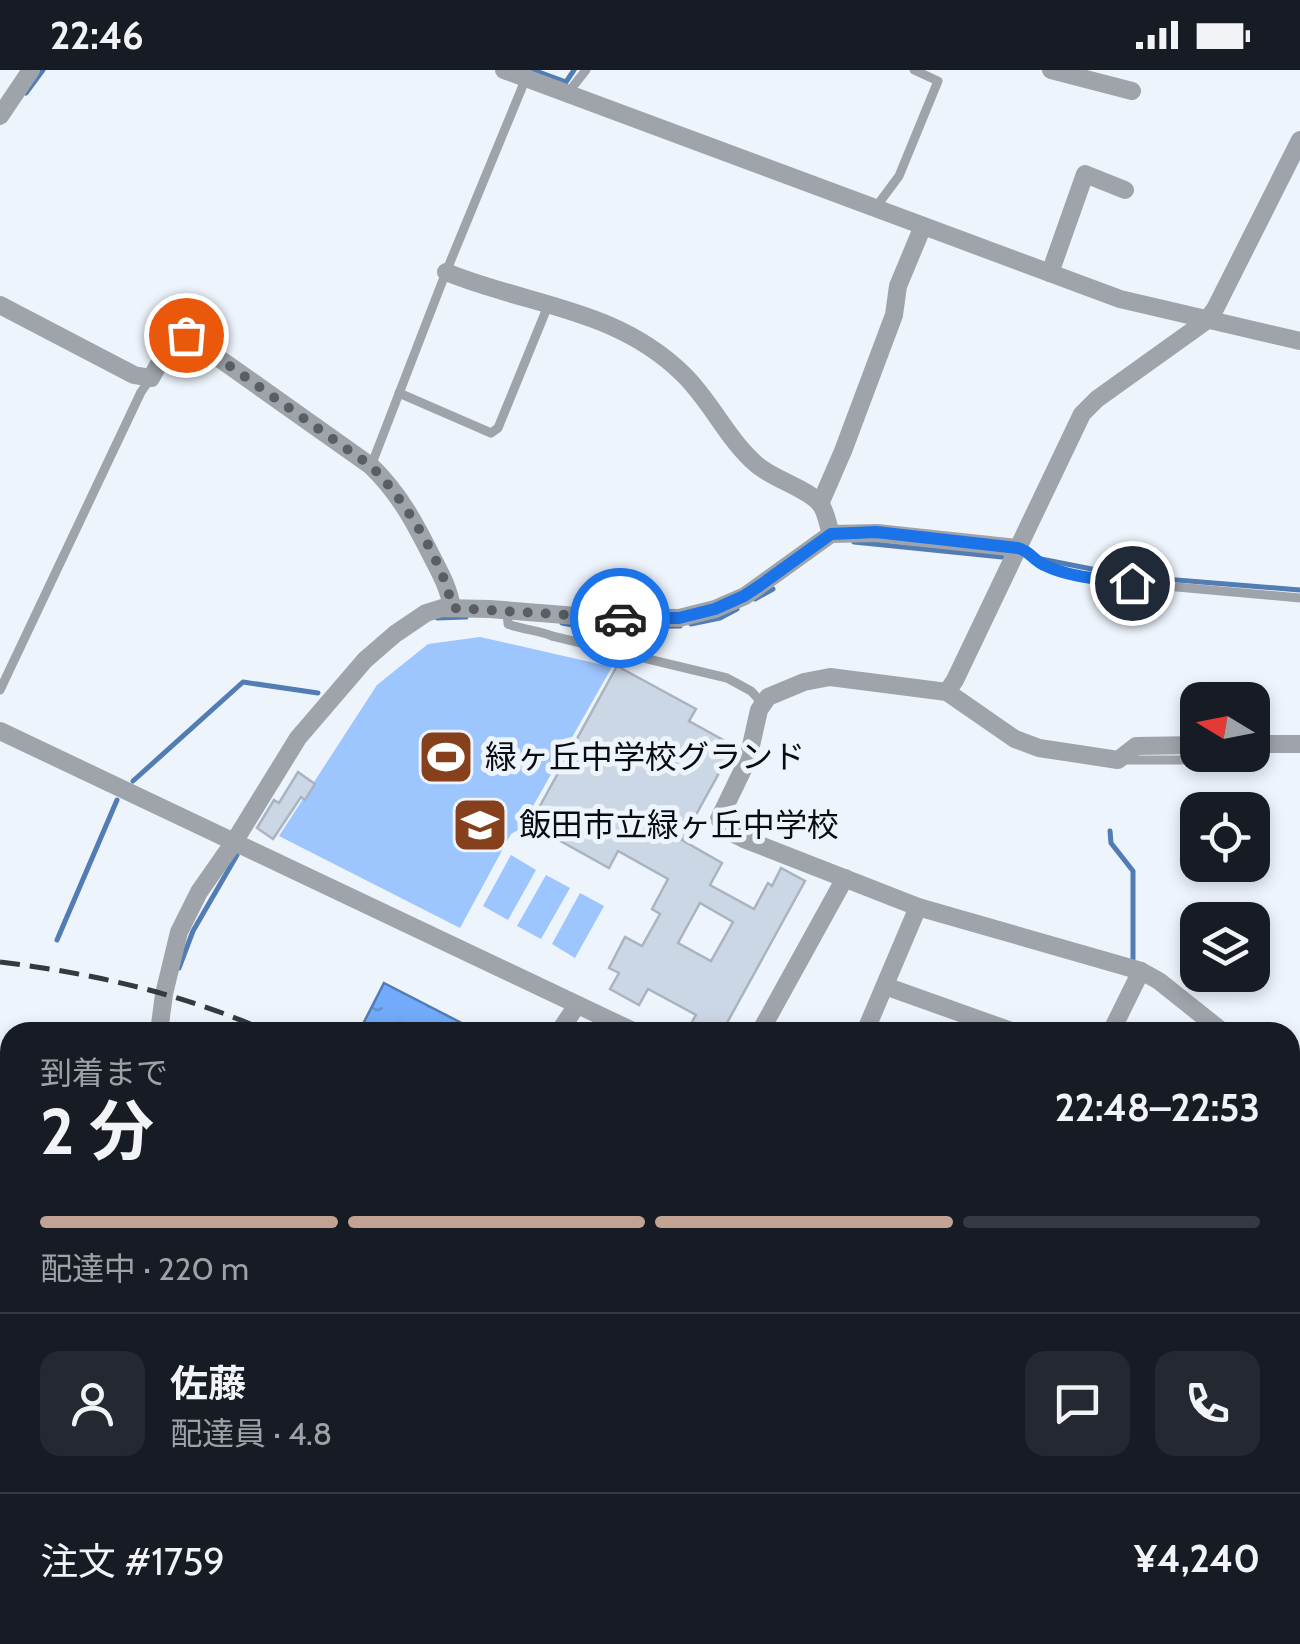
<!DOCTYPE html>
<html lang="ja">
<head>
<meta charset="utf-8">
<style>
	body { margin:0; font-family:Cabin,"Noto Sans JP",sans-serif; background:#242831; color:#f1f3f6; height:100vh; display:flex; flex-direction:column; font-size:38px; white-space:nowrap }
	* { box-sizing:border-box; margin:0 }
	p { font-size:32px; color:#9ea1a6 }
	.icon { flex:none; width:55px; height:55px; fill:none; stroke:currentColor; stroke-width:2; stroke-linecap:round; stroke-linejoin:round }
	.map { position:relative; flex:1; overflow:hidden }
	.sheet { position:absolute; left:0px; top:952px; width:1300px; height:622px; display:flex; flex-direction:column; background:#171b24; border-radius:30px 30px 0 0; box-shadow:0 5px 15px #0003 }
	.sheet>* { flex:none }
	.needle { width:65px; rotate:280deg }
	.fabs { position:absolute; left:1180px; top:612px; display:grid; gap:20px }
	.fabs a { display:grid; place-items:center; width:90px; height:90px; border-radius:20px; background:#171b24; box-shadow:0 5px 15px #0003; font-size:50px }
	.pin { position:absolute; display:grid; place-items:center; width:85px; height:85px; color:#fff; margin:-42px; border:5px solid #fff; border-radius:50%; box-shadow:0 2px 10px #0007 }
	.courier { position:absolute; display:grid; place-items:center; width:100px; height:100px; margin:-50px; border:8px solid #1a73e8; border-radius:50%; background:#fff; color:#222; box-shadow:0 2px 12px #0007 }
	.head em { font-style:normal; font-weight:700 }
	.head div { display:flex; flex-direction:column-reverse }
	.head { display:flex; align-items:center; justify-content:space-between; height:170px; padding:0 40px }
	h1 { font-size:65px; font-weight:700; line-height:75px }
	.bar { display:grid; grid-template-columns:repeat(4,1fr); gap:15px 10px; align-content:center; height:120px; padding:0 40px }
	.bar i { height:12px; border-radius:8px; background:#363941 }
	.bar .current { background:#c1a293 }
	.bar p { grid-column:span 4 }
	.line { display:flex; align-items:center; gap:25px; padding:0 40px; border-top:2px solid #363941 }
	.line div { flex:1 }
	.round { display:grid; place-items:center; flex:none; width:105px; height:105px; border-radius:20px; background:#242831 }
	.status { display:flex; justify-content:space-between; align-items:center; height:70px; padding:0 50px; background:#171b24; direction:ltr }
	.status svg { height:28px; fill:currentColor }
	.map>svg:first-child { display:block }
	.green { fill:#9dc6fe }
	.water { fill:url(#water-ripples); stroke:#527cb4; stroke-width:2.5 }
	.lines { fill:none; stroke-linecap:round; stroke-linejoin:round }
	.stream { stroke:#527cb4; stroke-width:5 }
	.building { fill:#ccd7e6; stroke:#a9b3c1; stroke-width:2.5; fill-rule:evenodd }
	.lane { stroke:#9fa4aa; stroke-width:9 }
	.street { stroke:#9fa4aa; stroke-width:18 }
	.secondary { stroke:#777e87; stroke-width:25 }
	.highway { stroke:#434c58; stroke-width:30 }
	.rail { stroke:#353a3f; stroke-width:5; stroke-dasharray:20 10; stroke-linecap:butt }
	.done { stroke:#595e64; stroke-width:10; stroke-dasharray:0 18 }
	.route { stroke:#1a73e8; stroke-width:12 }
	.labels { text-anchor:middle; stroke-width:10; stroke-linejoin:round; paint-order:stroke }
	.poi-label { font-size:32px; fill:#090d12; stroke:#edf4fc; text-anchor:start }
</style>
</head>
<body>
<div class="status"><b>22:46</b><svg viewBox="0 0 49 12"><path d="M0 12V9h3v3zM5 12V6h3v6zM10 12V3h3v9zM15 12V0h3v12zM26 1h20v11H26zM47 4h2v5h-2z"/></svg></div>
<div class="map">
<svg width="1300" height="1574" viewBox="0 0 1300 1574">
	<defs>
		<pattern id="water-ripples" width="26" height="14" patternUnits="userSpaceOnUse" patternTransform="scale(2.5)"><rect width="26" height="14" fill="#72abf9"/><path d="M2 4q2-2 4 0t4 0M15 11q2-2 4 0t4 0" fill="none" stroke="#6192d4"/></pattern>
	</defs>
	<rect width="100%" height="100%" fill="#edf4fc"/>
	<g class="green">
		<polygon points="480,567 612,597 520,759 511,764 460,858 279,766 377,615 428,574"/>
		<polygon points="511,785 536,800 508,850 483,836"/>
		<polygon points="546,805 570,818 541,869 517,856"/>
		<polygon points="580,823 604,836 575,888 552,874"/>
	</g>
	<polygon class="water" points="384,913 479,962 380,962 363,954"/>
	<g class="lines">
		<g class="stream">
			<polyline points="533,0 566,12 574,0"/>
			<polyline points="26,23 43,0"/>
			<polyline points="854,472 1002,487"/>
			<polyline points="1036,488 1127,506 1300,520"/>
			<polyline points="755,529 773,519"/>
			<polyline points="437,548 466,547"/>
			<polyline points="562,553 583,557 680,556"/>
			<polyline points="691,554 720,548 737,539"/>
			<polyline points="133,711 243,612 318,623"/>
			<polyline points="1110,761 1111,773 1133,801 1133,889"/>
			<polyline points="57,870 117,730"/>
			<polyline points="179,898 193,861 237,785"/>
		</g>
	</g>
	<g class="building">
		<path d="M617 596 696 639 689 651 734 676 682 770 722 793 710 815 754 839 768 813 772 816 781 798 805 811 722 962H686L696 945 648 919 639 935 610 919 619 903 609 898 625 867 642 876 660 844 652 839 668 809 618 781 609 798 530 754ZM700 833 733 852 711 891 678 873Z"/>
		<polygon points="298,702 315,714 305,730 301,727 273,769 257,758 274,730 279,733"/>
	</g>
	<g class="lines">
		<g class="lane">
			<polyline points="567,24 586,0"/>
			<polyline points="876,137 899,106 938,11 914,0"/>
			<polyline points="399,323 491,363 498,358 545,243 546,235"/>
			<polyline points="371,396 446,202 526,8"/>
			<polyline points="1018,478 1027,481 1040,494 1047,497 1077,505 1132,513 1300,528"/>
			<path d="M507 540 508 554C523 560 538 560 552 566L727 608 751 621 763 634"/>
			<polyline points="0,620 141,322 151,308"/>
			<polyline points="1121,690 1233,690"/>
			<polyline points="0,1399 10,1405"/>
			<polyline points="0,1510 10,1498"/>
		</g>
		<g class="street">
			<polyline points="504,0 1120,229 1300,271"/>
			<polyline points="1051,0 1132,21"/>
			<polyline points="0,46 31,0"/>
			<path d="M446 202C529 236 616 238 683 304 711 331 727 369 756 394 772 409 810 419 821 435 826 442 828 455 831 464"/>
			<polyline points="1050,203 1085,104 1125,120"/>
			<path d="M0 235 134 305 151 308 174 267 180 264 186 265 371 396C399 423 415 453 432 487 441 504 449 519 452 538"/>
			<polyline points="820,434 843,381 894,245 898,216 923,156"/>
			<polyline points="947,622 1015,669 1039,678 1118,690 1136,676 1198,675"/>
			<polyline points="0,661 635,962"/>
			<polyline points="1252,674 1300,674"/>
			<polyline points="885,916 1014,962"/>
			<polyline points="159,962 164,924 179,862 199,822 234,772 298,668 365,590 395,564 426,543 442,538 490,539 590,547 679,548 715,539 745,526 831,464 877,463 1018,478"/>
			<polyline points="559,962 577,935"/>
			<polyline points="760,962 845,808"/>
			<polyline points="865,962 918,837"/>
			<polyline points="1111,962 1141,901"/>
			<polyline points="1223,962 1159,911 1141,901 918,837 744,769 728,761 719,749 748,689 759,640 768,627 804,612 830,607 947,622 955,610 1082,344 1097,329 1206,251 1215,239 1300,70"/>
			<polyline points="1290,1034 1300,1018"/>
			<polyline points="1290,1234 1300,1239"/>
			<polyline points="0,1362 10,1351"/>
			<polyline points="173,1574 178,1565"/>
			<polyline points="490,1574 495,1565"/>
		</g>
		<polyline class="secondary" points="978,1574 982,1565"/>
		<g class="highway">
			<polyline points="0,1263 10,1264"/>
			<polyline points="1031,1565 1062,1574"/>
		</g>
		<g class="rail">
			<path d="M0 892C92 903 184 924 269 962"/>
			<polyline points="1290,1504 1300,1510"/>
		</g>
	</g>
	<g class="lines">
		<path class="done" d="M186 265 371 396C403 427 445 494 452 538L620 548"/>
		<path class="route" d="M620 548H679L715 539 744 526 762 514 831 464 876 462 1018 478C1030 481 1033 490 1044 495 1070 508 1104 509 1132 513"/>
	</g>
	<defs>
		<g id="stadium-square" transform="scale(2.875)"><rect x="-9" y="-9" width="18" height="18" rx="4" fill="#86401b" stroke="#edf4fc"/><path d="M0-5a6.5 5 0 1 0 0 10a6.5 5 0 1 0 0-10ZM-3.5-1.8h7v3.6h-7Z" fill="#fff"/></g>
		<g id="school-square" transform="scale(2.875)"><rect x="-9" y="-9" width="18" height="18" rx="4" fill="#86401b" stroke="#edf4fc"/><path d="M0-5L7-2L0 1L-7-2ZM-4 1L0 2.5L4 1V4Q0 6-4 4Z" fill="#fff"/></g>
	</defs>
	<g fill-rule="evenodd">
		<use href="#stadium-square" x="446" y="687"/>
		<use href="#school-square" x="480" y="755"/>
	</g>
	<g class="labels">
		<g class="poi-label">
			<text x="485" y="698">緑ヶ丘中学校グランド</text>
			<text x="519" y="766">飯田市立緑ヶ丘中学校</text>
		</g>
	</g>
</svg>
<div class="fabs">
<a><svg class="needle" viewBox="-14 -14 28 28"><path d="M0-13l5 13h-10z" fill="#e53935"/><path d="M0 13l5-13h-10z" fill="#9ea1a6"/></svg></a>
<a><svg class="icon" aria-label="locate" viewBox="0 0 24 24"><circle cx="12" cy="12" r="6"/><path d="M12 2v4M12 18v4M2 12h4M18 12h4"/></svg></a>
<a><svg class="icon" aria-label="layers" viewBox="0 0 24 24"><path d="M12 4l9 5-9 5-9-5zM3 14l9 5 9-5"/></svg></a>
</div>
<div class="pin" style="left:186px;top:265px;background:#ea580c"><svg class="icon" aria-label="bag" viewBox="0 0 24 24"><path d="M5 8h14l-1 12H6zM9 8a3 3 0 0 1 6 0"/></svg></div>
<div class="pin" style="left:1132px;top:513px;background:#1f2937"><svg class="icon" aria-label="home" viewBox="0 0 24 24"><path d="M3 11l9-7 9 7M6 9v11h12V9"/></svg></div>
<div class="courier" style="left:620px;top:548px"><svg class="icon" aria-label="car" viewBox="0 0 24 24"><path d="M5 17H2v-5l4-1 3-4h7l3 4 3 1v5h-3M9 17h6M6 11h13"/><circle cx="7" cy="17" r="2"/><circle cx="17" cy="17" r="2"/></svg></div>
<section class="sheet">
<div class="head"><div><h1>2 分</h1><p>到着まで</p></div><em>22:48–22:53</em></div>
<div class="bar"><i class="current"></i><i class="current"></i><i class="current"></i><i></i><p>配達中 · 220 m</p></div>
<div class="line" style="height:180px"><a class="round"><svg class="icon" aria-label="person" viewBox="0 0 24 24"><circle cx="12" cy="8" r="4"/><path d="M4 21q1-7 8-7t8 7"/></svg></a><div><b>佐藤</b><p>配達員 · 4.8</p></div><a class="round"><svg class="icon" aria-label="chat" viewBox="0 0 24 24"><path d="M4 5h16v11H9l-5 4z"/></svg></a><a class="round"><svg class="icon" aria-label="phone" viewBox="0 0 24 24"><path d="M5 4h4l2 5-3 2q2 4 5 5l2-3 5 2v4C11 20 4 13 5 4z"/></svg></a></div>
<div class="line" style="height:130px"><div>注文 #1759</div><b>¥4,240</b></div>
</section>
</div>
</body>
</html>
